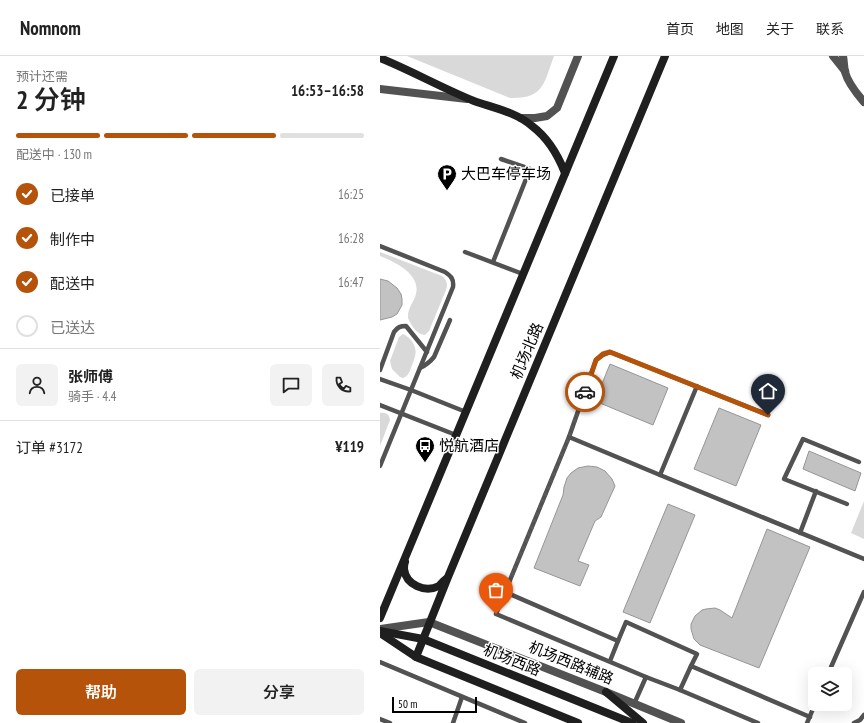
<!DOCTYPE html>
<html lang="zh">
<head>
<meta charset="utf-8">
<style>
	body { margin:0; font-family:"PT Sans Narrow","Noto Sans SC",sans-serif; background:#f2f2f2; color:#222; height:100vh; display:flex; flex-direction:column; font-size:15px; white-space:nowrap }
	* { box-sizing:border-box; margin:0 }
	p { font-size:13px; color:#767676 }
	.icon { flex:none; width:22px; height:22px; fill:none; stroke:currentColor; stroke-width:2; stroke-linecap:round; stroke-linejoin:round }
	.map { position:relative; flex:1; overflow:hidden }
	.side { display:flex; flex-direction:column; background:#fff; width:380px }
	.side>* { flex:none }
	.tools { position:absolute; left:428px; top:611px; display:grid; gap:8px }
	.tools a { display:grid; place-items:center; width:44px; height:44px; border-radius:6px; background:#fff; box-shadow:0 4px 16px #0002; font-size:20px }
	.scale { position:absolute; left:12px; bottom:10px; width:85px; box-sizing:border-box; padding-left:4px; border:2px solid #000; border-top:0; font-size:11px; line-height:14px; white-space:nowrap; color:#000; -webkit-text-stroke:3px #fff; paint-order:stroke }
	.pin { position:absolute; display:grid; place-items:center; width:34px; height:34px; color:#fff; margin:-41px -17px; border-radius:50% 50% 50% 0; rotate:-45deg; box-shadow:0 0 4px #0007 }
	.pin .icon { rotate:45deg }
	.courier { position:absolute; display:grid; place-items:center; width:40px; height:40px; margin:-20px; border:3px solid #b45309; border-radius:50%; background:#fff; color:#222; box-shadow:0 1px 5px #0007 }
	.summary em { font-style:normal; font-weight:600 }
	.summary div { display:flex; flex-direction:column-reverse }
	.summary { display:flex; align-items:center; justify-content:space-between; height:68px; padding:0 16px }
	h1 { font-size:26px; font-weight:600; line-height:30px }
	.bar { display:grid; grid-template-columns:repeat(4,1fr); gap:6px 4px; align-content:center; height:48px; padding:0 16px }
	.bar i { height:5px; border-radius:3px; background:#e0e0e0 }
	.bar .active { background:#b45309 }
	.bar p { grid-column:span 4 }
	.line { display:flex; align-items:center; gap:10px; padding:0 16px; border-top:1px solid #e0e0e0 }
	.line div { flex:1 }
	.round { display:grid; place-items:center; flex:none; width:42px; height:42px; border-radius:6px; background:#f2f2f2 }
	ol { padding:0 16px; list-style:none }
	li { display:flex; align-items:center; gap:12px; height:44px }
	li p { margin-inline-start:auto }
	li .icon { padding:4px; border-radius:50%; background:#b45309; color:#fff; stroke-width:4 }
	li:last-child { color:#767676 }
	li i { width:22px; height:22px; border:2px solid #e0e0e0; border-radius:50% }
	.primary-button { display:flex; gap:8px; margin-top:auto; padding:8px 16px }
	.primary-button a { flex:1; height:46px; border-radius:6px; background:#b45309; color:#fff; font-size:16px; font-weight:600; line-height:46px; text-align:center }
	.primary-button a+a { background:#f2f2f2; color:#222 }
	header { display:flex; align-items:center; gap:24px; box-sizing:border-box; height:56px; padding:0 20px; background:#fff; border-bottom:1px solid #e0e0e0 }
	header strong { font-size:19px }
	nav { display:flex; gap:22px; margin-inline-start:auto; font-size:14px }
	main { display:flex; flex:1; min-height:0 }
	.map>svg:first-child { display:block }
	.green { fill:#d9d9d9 }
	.building { fill:#c2c2c2; stroke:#969696 }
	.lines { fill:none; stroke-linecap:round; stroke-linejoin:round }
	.service { stroke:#525252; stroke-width:4.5 }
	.minor { stroke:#525252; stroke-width:8 }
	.tertiary { stroke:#525252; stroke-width:8 }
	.secondary { stroke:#1f1f1f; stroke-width:8 }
	.done { stroke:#595959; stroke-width:4; stroke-dasharray:0 7.2 }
	.route { stroke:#b45309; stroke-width:5 }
	.labels { text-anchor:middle; stroke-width:3; stroke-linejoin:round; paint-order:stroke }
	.poi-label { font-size:15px; fill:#000; stroke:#fff; text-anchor:start }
	.street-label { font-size:15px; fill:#000; stroke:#fff }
</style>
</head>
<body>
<header>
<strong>Nomnom</strong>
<nav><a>首页</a><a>地图</a><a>关于</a><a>联系</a></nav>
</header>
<main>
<section class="side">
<div class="summary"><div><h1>2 分钟</h1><p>预计还需</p></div><em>16:53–16:58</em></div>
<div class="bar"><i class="active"></i><i class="active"></i><i class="active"></i><i></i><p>配送中 · 130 m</p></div>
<ol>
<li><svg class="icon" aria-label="check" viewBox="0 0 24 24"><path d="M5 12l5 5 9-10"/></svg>已接单<p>16:25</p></li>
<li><svg class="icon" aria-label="check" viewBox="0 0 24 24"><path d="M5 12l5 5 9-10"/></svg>制作中<p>16:28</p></li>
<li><svg class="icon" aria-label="check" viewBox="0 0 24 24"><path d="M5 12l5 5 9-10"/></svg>配送中<p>16:47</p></li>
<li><i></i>已送达</li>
</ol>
<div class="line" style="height:72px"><a class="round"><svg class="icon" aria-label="person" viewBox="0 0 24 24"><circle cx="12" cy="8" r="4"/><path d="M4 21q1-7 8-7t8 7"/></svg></a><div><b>张师傅</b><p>骑手 · 4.4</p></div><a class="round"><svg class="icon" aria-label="chat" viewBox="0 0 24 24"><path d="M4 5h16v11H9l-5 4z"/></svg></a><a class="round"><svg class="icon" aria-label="phone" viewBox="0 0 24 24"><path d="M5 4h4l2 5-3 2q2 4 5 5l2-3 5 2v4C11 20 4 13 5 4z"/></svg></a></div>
<div class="line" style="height:52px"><div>订单 #3172</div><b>¥119</b></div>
<div class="primary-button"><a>帮助</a><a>分享</a></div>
</section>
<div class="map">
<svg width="484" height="667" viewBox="0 0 484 667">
	<rect width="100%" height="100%" fill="#fff"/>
	<g class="green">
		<path d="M27 0H174C164 27 164 43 130 42Z"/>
		<path d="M0 196 62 220C67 224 68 228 66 234L49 275 45 279C37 279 31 269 28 262 27 253 34 246 36 238 41 218 15 206 0 200Z"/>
		<path d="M23 278C27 280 28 281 31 284 39 295 35 301 31 312 29 317 28 320 23 322L20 321 12 313 10 305 19 281Z"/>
		<path d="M0 357C6 356 9 358 10 364L0 390Z"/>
		<polygon points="484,445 484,483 471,477"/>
	</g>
	<g class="building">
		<polygon points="0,223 8,225 17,232 21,238 22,243 22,249 17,258 12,261 0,264"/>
		<polygon points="230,308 288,332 273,369 215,345"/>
		<polygon points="339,352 381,369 356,430 314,413"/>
		<polygon points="429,395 481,417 475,435 423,413"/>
		<polygon points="208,410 217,411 225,415 232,423 235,430 221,461 215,465 198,505 209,509 200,530 154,512 183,439 184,431 187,422 191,417 198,412"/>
		<polygon points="288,448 315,459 270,567 243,556"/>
		<polygon points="387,473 430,491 379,612 320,589 314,583 311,573 311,568 315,560 322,554 326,553 335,552 340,554 352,562"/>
	</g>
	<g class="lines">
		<g class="service">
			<path d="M0 190 65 216C71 220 74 223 73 231L0 410"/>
			<polyline points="85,196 143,218"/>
			<polyline points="113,206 150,113 121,103"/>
			<path d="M40 312C46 309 50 306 54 301L70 264"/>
			<path d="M0 314 14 276C18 271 20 270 26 270L47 296"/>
			<polyline points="0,323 31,334 86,356"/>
			<polyline points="0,349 76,379"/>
			<polyline points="189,381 216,304 223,299 230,296 388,359"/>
			<polyline points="280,419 317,330"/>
			<polyline points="467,448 404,423 423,383 479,406"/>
			<polyline points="420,477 436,435"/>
			<polyline points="125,536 238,585 230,605"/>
			<polyline points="238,585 246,566 317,598 311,610"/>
			<polyline points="0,606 145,667"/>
			<polyline points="448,618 484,536"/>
			<polyline points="300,634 311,610 430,661"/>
			<polyline points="254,648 266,621"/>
			<polyline points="0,663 10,667"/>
			<polyline points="73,667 82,641"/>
			<polyline points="378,667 300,634 266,621 116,558 189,381 280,419 484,503"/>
			<polyline points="427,667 435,648"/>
			<polyline points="474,667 480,664 484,659"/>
		</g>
		<g class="minor">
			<polyline points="0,33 87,43"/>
			<polyline points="0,573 49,566 226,636 301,667"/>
		</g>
		<g class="tertiary">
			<polyline points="453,0 465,15"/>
			<path d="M463 0C464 5 464 11 465 16 468 27 477 38 484 46"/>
			<polyline points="141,62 155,62 167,60 177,52 198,0"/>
		</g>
		<g class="secondary">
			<path d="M0 2C32 15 62 32 94 45 114 52 136 56 152 70 168 82 178 99 185 117"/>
			<path d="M25 506C24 508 24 511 24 513 26 529 45 537 59 530 61 528 63 525 66 523"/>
			<polyline points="0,562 234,0"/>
			<polyline points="0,575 43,583 252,667"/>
			<polyline points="0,577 36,601 198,667"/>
			<polyline points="36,601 68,521 285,0"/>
			<polyline points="226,636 263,667"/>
		</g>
	</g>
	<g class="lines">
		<polyline class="done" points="116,558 189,381 205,336"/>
		<polyline class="route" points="205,336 216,304 223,298 230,296 388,359"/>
	</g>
	<defs>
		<g id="parking-pin" transform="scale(1)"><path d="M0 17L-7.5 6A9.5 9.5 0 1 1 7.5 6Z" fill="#000" stroke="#fff"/><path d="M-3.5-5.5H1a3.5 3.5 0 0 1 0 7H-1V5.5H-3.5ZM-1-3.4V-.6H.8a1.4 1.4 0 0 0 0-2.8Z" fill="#fff"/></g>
		<g id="bus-pin" transform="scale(1)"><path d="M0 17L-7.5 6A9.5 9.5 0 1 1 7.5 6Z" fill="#000" stroke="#fff"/><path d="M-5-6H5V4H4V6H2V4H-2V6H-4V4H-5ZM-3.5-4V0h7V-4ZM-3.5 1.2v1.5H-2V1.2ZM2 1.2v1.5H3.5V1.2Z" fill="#fff"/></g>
	</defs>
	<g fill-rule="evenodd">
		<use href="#parking-pin" x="67" y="118"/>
		<use href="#bus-pin" x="45" y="390"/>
	</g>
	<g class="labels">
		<g class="poi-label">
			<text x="81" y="123">大巴车停车场</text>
			<text x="59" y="395">悦航酒店</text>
		</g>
		<g class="street-label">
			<text transform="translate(147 295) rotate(-67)" y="5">机场北路</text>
			<text transform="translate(132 604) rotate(22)" y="5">机场西路</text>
			<text transform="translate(191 607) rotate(22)" y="5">机场西路辅路</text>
		</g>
	</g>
</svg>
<div class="tools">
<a><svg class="icon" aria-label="layers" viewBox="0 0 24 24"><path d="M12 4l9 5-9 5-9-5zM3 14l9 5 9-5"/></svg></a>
</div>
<div class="scale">50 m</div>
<div class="pin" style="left:116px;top:558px;background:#ea580c"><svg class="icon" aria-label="bag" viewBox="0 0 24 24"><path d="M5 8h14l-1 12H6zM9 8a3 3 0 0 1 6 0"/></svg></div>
<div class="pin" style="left:388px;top:359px;background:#1f2937"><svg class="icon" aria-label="home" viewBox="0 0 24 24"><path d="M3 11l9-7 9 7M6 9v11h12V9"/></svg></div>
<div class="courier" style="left:205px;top:336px"><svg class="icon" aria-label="car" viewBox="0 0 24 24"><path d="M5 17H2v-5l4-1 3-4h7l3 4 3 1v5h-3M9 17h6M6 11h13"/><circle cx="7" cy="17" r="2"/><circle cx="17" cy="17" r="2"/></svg></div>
</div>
</main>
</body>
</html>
